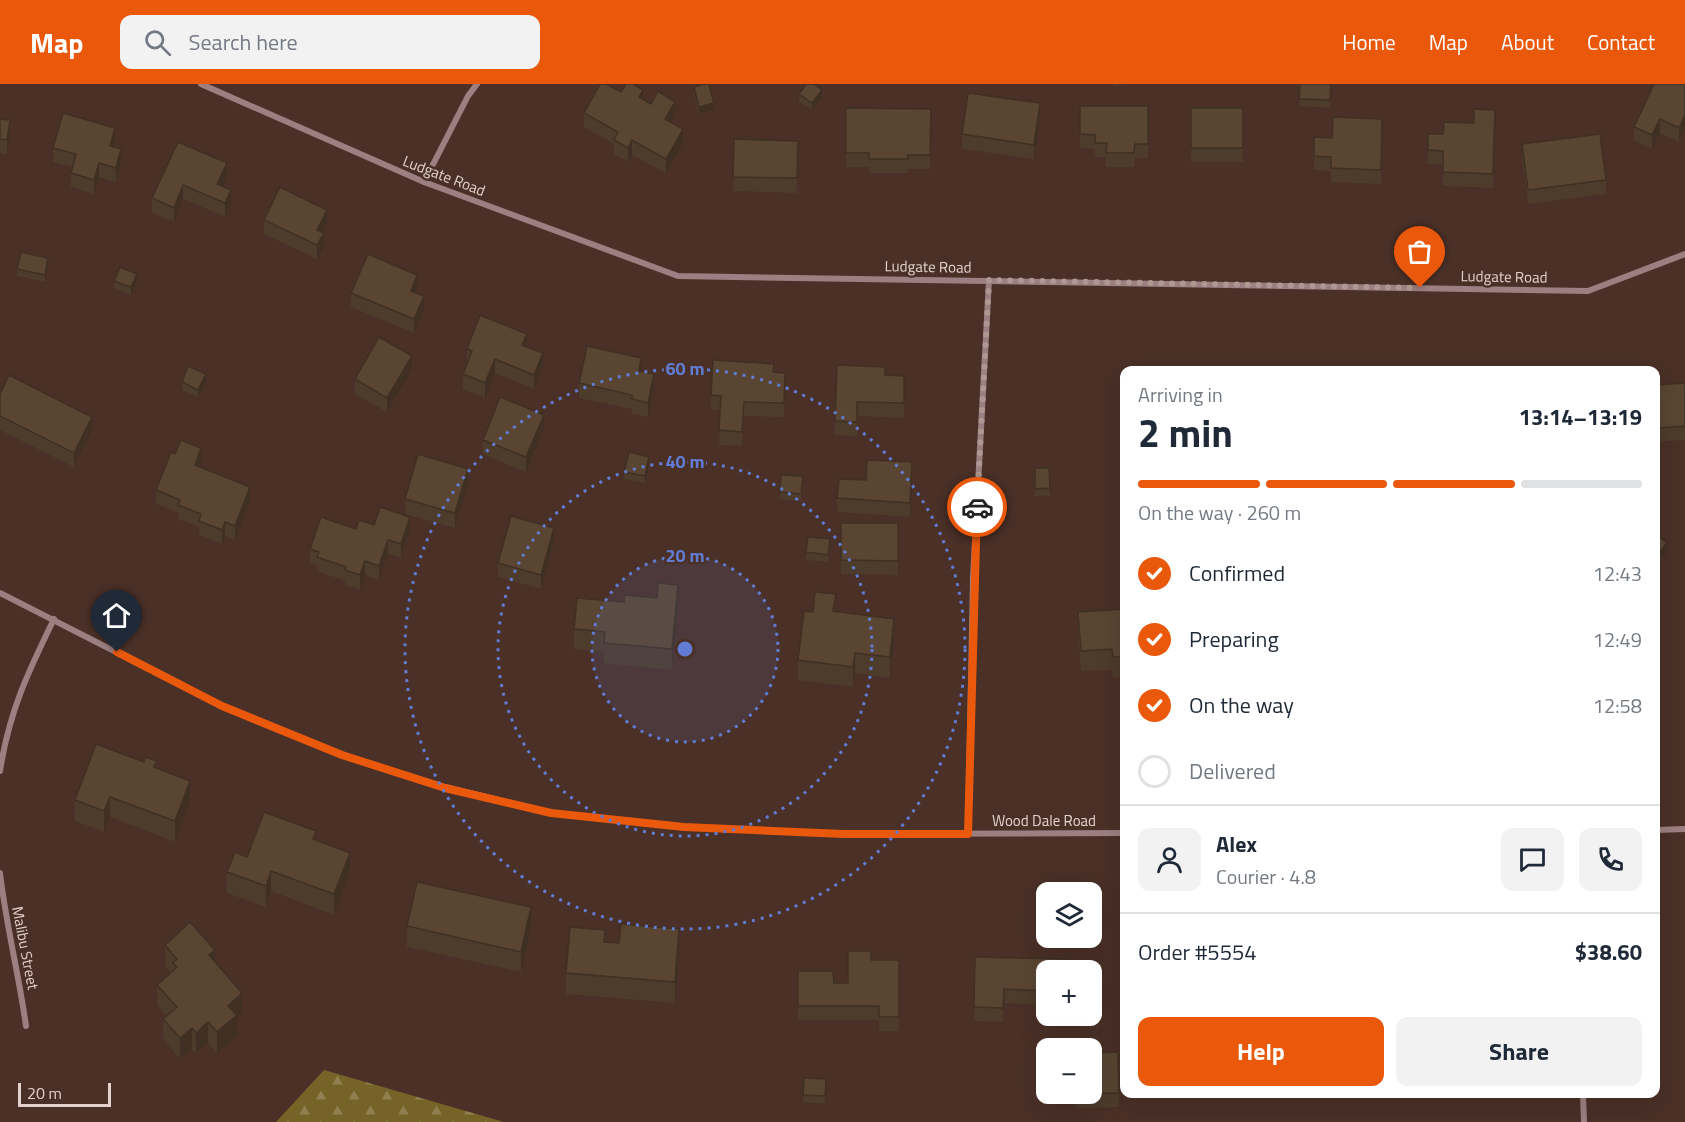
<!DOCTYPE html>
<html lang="en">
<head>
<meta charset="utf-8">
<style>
	body { margin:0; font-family:"Titillium Web",sans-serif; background:#f2f2f3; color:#1f2937; height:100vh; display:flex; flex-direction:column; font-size:22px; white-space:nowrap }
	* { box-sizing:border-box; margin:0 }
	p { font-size:20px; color:#747a83 }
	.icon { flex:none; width:33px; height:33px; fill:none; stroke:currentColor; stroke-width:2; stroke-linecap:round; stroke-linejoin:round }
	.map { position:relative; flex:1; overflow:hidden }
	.drawer { position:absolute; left:1120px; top:282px; width:540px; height:732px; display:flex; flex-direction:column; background:#fff; border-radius:12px; box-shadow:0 6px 24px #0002 }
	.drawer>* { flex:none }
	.fabs { position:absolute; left:1036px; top:798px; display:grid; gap:12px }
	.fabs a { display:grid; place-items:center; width:66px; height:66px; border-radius:12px; background:#fff; box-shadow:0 6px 24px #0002; font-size:30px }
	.scale { position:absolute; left:18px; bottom:15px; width:93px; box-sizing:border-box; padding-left:6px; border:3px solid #e3d2cc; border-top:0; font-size:16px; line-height:21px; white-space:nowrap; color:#e3d2cc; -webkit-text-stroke:4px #4a3027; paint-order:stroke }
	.pin { position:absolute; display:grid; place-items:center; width:51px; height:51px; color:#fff; margin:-62px -26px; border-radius:50% 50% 50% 0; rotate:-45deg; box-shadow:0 0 6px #0007 }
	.pin .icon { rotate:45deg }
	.courier { position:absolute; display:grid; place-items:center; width:60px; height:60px; margin:-30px; border:4px solid #ea580c; border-radius:50%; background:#fff; color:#222; box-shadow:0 2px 8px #0007 }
	.headline em { font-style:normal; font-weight:700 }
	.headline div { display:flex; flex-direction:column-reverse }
	.headline { display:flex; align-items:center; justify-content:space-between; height:102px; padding:0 18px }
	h1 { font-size:39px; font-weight:700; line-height:45px }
	.bar { display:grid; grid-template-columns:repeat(4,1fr); gap:9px 6px; align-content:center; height:72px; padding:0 18px }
	.bar i { height:8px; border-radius:4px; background:#e0e1e3 }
	.bar .current { background:#ea580c }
	.bar p { grid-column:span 4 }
	.line { display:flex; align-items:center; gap:15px; padding:0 18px; border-top:2px solid #e0e1e3 }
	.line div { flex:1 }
	.round { display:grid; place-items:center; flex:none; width:63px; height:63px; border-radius:12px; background:#f2f2f3 }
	ol { padding:0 18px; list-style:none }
	li { display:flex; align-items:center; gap:18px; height:66px }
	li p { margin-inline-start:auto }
	li .icon { padding:6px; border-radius:50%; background:#ea580c; color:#fff; stroke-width:4 }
	li:last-child { color:#747a83 }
	li i { width:33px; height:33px; border:3px solid #e0e1e3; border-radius:50% }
	.button { display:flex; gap:12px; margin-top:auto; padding:12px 18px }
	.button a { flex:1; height:69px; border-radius:12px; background:#ea580c; color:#fff; font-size:24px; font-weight:700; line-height:69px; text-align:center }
	.button a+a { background:#f2f2f3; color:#1f2937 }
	header { display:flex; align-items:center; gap:36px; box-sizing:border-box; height:84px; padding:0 30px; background:#ea580c; color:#fff }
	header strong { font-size:28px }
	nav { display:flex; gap:33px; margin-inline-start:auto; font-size:21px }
	.search { width:420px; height:54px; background:#f2f2f3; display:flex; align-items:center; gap:15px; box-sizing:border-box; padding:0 21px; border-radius:12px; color:#747a83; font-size:22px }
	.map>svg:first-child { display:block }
	.forest { fill:url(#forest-firs) }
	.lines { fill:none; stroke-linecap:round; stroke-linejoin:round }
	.minor { stroke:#9c7f81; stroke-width:6 }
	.wall { fill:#4d3b2b }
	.shaded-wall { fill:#3f3023 }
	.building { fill:#5a4532; stroke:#3f3023; stroke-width:1.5 }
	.done { stroke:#ad9992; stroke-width:6; stroke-dasharray:0 10.8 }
	.route { stroke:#ea580c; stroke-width:8 }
	.ring { fill:none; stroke:#627cd4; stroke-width:3; stroke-dasharray:3 6 }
	.labels { text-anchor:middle; stroke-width:5; stroke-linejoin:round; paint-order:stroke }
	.street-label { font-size:15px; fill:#e3d2cc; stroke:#4a3027 }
	.centre { fill:#627cd4; stroke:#4a3027; stroke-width:3 }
	.ring-label { font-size:18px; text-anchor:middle; font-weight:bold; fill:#627cd4; stroke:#4a3027; stroke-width:5; stroke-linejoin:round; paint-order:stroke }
</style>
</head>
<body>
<header>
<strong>Map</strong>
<div class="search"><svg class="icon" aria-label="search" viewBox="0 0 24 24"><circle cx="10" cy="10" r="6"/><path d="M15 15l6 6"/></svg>Search here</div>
<nav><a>Home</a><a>Map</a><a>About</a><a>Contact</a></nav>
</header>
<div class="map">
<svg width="1685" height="1038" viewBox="0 0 1685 1038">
	<defs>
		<pattern id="forest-firs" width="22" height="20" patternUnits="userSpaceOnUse" patternTransform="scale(1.5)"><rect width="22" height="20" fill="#766328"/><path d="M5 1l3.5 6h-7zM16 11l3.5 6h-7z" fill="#908050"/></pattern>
	</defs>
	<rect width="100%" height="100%" fill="#4a3027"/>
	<polygon class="forest" points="324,986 504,1038 276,1038"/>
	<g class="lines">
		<g class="minor">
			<polyline points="201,0 424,98 678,192 1588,207 1685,170"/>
			<polyline points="424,98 468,12 477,0"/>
			<polyline points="0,509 222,622 342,671 445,703 551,729 684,743 844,750 1125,749"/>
			<path d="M0 687C9 628 28 588 54 535"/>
			<polyline points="1656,746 1685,745"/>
			<polyline points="968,750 973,494 989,196"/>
			<path d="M0 789C6 841 19 891 26 942"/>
			<polyline points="1583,1010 1584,1038"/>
		</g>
	</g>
	<g class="wall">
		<polygon points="1114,0 1127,0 1114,2"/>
		<polygon points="1300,0 1331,0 1330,24 1299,22"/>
		<polygon points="1685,0 1679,58 1660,49 1652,65 1634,57 1634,43"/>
		<polygon points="694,3 714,26 699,30 694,10"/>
		<polygon points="621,8 643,16 675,32 672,39 683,59 666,89 632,71 628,78 614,70 614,60 584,43 584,29"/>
		<polygon points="799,10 822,13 812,26 799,17"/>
		<polygon points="1080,22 1148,22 1148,74 1135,74 1134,83 1106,83 1106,73 1095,73 1095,65 1080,64"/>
		<polygon points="846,24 931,25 930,85 908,85 908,89 869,89 869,83 846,83"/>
		<rect x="1191" y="24" width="52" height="54"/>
		<polygon points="1495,26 1493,104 1443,102 1443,81 1428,80 1428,66 1443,50 1474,39"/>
		<polygon points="1040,33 1034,75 962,65 962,50"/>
		<polygon points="0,35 10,50 7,71 0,69"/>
		<polygon points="1382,35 1381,100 1331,98 1331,87 1314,86 1314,53 1332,54"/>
		<polygon points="734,55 798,57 797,109 733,107"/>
		<polygon points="115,58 113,63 121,79 116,98 99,93 94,110 71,103 71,89 73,83 53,78 53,64"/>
		<polygon points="178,58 227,93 222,103 231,120 225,133 183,115 174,138 152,129 152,114"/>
		<polygon points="1522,60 1606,96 1606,110 1528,120 1522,74"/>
		<polygon points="264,136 327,140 323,148 324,163 317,175 264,150"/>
		<polygon points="48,182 45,198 17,192 17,185"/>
		<polygon points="114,197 137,197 131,211 114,204"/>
		<polygon points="417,206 416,209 424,226 414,249 351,223 351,209"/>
		<polygon points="527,262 543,283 534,305 495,289 485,314 463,305 463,290 467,279 467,265"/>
		<polygon points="412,286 387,328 355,310 355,295"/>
		<polygon points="641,288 654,305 648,333 632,330 632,325 579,314 579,299"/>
		<polygon points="774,288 785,303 784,333 744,332 742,362 719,361 720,326 711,325 711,311"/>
		<polygon points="885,291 904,306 904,334 857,332 857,352 835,351 835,337"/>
		<polygon points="182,298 206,298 198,313 182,306"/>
		<polygon points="1685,299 1685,356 1656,358 1656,301"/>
		<polygon points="0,310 92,347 74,383 0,346"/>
		<polygon points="544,345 526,388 483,370 483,356"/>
		<polygon points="201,378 199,383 250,417 235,456 225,452 222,460 199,451 199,443 178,435 178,429 156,420 156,406"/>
		<polygon points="649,380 645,399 624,395 624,388"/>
		<polygon points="1035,384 1049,384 1050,412 1035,412"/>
		<polygon points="912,393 910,433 837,428 837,414 866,396"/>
		<polygon points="468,399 455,444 405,430 405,415"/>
		<polygon points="803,400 801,417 780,415 780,408"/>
		<polygon points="841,439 898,439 898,491 841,490"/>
		<polygon points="374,441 410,447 401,474 388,470 379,496 365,491 360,506 345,501 345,497 317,487 317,482 310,479 310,465 356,445"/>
		<polygon points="554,458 541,505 498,493 498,479"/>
		<polygon points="830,462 828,478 806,476 806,468"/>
		<polygon points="624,518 678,521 672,586 604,579 604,568 574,565 574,545"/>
		<polygon points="1125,525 1125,593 1113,594 1112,586 1081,587 1078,548 1078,528"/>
		<polygon points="813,528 836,528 894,555 890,594 855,589 853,603 798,596 798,576"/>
		<polygon points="144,678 157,684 190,718 175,758 110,733 104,748 75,737 75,716"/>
		<polygon points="316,756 350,789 334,831 271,807 266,823 227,809 227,788 247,773"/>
		<polygon points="407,842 531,844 521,888 407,863"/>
		<polygon points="605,858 679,865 675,919 566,910 566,889"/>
		<polygon points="165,861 215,878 242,929 237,934 237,951 217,969 208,959 196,969 192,965 180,975 163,955 163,935 166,932 157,921 157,901 171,889 165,882"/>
		<polygon points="975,873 1068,883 1096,884 1095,922 1092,922 1092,886 1047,886 1047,921 1004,919 1003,938 974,937"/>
		<polygon points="871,876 899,876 899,947 879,947 879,936 798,936 798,887 834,899 848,899"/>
		<polygon points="804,994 826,995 825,1020 803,1018"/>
		<polygon points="1119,1009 1119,1023 1076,1024 1076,1010"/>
	</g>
	<g class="shaded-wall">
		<polygon points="643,6 643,20 639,13"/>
		<polygon points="822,6 822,13 812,26 812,19"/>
		<polygon points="675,18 675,32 665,50 665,35"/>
		<polygon points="714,19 714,26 699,30 699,23"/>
		<polygon points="1040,19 1040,33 1034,75 1034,61"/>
		<polygon points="1685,31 1685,45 1679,58 1679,44"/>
		<polygon points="1660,35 1660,49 1652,65 1652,51"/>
		<polygon points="10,36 10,50 7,71 7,56"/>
		<polygon points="115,44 115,58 110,76 110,62"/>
		<polygon points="683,45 683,59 666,89 666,75"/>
		<polygon points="632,56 632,71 628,78 628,64"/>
		<polygon points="121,65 121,79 116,98 116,84"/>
		<polygon points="99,79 99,93 94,110 94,96"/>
		<polygon points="227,79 227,93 217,115 217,100"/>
		<polygon points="183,101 183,115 174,138 174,124"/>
		<polygon points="231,106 231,120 225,133 225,119"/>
		<polygon points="327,126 327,140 317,160 317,146"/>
		<polygon points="324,149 324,163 317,175 317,161"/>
		<polygon points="48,174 48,182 45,198 45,191"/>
		<polygon points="137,190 137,197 131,211 131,203"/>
		<polygon points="417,191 417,206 411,221 411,207"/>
		<polygon points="424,212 424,226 414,249 414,235"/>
		<polygon points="527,250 527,264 522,261"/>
		<polygon points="543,269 543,283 534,305 534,291"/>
		<polygon points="412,272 412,286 387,328 387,314"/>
		<polygon points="495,275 495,289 485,314 485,299"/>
		<polygon points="785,289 785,303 784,333 784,319"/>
		<polygon points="206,290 206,298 198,313 198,306"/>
		<polygon points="654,290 654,305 648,333 648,319"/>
		<polygon points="544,331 544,345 526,388 526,373"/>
		<polygon points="92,333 92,347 74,383 74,369"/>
		<polygon points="201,364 201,378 195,395 195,381"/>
		<polygon points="649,373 649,380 645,399 645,392"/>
		<polygon points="912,378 912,393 910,433 910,419"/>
		<polygon points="468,385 468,399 455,444 455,429"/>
		<polygon points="250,403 250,417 235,456 235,442"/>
		<polygon points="410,433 410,447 401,474 401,460"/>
		<polygon points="225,438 225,452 222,460 222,446"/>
		<polygon points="554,444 554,458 541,505 541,491"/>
		<polygon points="388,456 388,470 379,496 379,482"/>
		<polygon points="1667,459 1667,466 1656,480 1656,472"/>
		<polygon points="365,477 365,491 360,506 360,491"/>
		<polygon points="678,501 678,521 672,586 672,565"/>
		<polygon points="894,535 894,555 890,594 890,573"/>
		<polygon points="855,569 855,589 853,603 853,583"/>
		<polygon points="190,697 190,718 175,758 175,737"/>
		<polygon points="110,713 110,733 104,748 104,727"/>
		<polygon points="350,769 350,789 334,831 334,810"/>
		<polygon points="271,787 271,807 266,823 266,802"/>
		<polygon points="531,823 531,844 521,888 521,868"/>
		<polygon points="679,845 679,865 675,919 675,898"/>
		<polygon points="215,866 215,886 209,871"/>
		<polygon points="242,909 242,929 237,934 237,951 217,969 217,948 228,922"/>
		<polygon points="208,938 208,959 196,969 196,949"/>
		<polygon points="192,944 192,965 180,975 180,954"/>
	</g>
	<g class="building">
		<polygon points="600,0 606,0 621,8 626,0 633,0 643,6 639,13 651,20 658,7 675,18 665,35 683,45 666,75 632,56 628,64 614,56 618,48 584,29"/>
		<polygon points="705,0 709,0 714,19 699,23 694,3"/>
		<polygon points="806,0 814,0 822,6 812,19 799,10"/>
		<polygon points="1300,0 1331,0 1330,16 1299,15"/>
		<polygon points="1654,0 1685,0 1685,31 1679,44 1660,35 1652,51 1634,43"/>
		<polygon points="968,9 1040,19 1034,61 962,50"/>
		<polygon points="1080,22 1148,22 1148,60 1135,60 1134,69 1106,69 1107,59 1095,59 1095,51 1080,50"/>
		<polygon points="846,24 931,25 930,71 908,71 908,75 869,75 869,69 846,69"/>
		<rect x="1191" y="24" width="52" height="40"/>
		<polygon points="1474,25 1495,26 1493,90 1443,88 1443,67 1428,66 1428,50 1443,50 1444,38 1474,39"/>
		<polygon points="63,29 115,44 110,62 121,65 116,84 99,79 94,96 71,89 76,70 53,64"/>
		<polygon points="1333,33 1382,35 1381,86 1331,84 1331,73 1314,72 1314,53 1332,54"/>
		<polygon points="0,35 10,36 7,56 0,55"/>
		<polygon points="1600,50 1606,96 1528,106 1522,60"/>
		<polygon points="734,55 798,57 797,94 733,93"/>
		<polygon points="178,58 227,79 217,100 231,106 225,119 183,101 174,124 152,114"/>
		<polygon points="280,103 327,126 317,146 324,149 317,161 264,136"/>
		<polygon points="21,168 48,174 45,191 17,185"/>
		<polygon points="368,170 417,191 411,207 424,212 414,235 351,209"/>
		<polygon points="120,183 137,190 131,203 114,197"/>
		<polygon points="480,231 527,250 522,261 543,269 534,291 495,275 485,299 463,290 472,267 467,265"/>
		<polygon points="379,253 412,272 387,314 355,295"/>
		<polygon points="587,262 641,274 639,287 654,290 648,319 632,315 632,311 579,299"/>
		<polygon points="713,276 774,280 773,288 785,289 784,319 744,318 742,348 719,346 721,312 711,311"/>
		<polygon points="837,281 885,283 885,291 904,292 904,319 857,318 857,338 835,337"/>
		<polygon points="188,282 206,290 198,306 182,298"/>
		<polygon points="9,291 92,333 74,369 0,332 0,310"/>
		<polygon points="1685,299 1685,342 1656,344 1656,301"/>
		<polygon points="500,313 544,331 526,373 483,356"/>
		<polygon points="181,356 201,364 195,381 250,403 235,442 225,438 222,446 199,437 201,430 178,421 180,416 156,406 171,368 175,370"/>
		<polygon points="629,368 649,373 645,392 624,388"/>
		<polygon points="418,370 468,385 455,429 405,415"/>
		<polygon points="867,376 912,378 910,419 837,414 839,395 866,396"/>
		<polygon points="1035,384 1049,384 1050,404 1035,405"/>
		<polygon points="781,391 803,392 801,410 780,408"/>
		<polygon points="380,423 410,433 401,460 388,456 379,482 365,477 360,491 345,486 346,483 317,473 319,468 310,465 321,433 356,445 359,436 374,441"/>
		<polygon points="511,432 554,444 541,491 498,479"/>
		<polygon points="841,439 898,439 898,477 841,476"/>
		<polygon points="1656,450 1667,459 1656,472"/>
		<polygon points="808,453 830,455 828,471 806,468"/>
		<polygon points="658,499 678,501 672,565 604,559 605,548 574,545 577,514 624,518 624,511 657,514"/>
		<polygon points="815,508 836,510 833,527 894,535 890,573 855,569 853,583 798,576 804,527 813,528"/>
		<polygon points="1125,525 1125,573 1113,573 1112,565 1081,567 1078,528"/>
		<polygon points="96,660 144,678 145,673 157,677 154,683 190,697 175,737 110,713 104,727 75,716"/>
		<polygon points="264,728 316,747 313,755 350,769 334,810 271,787 266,802 227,788 235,768 247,773"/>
		<polygon points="417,798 531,823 521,868 407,842"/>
		<polygon points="190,838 215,866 209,871 242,909 228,922 237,931 217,948 208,938 196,949 192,944 180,954 163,935 177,923 157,901 177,883 173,879 177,875 165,861"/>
		<polygon points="621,840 679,845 675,898 566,889 570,843 605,846 604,858 619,859"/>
		<polygon points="848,867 871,867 871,876 899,876 899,933 879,933 879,922 798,922 798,887 833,887 834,899 848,899"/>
		<polygon points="975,873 1068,875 1067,883 1096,884 1095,908 1092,908 1092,886 1047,886 1047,907 1004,905 1003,924 974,923"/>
		<polygon points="1118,968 1119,1009 1076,1010 1092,1010 1092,969"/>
		<polygon points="804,994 826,995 825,1012 803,1011"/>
	</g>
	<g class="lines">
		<polyline class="done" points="977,423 989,196 1420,204"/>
		<polyline class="route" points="117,568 222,622 342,671 445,704 551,729 684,743 844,750 968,750 977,423"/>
	</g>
	<circle cx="685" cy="565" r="93" fill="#627cd4" fill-opacity=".12"/>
	<g class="ring">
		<circle cx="685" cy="565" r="93"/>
		<circle cx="685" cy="565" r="187"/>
		<circle cx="685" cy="565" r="280"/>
	</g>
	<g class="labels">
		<g class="street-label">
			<text transform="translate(444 92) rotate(21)" y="5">Ludgate Road</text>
			<text transform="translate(928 183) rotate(1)" y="5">Ludgate Road</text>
			<text transform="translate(1504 193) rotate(1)" y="5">Ludgate Road</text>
			<text x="1044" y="742">Wood Dale Road</text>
			<text transform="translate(25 864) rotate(79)" y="5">Malibu Street</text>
		</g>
	</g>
	<circle cx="685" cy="565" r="9" class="centre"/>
	<g class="ring-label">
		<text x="685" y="291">60 m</text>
		<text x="685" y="384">40 m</text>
		<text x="685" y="478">20 m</text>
	</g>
</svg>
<div class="fabs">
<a><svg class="icon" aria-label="layers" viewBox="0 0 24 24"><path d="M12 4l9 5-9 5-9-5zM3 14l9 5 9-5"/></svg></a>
<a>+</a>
<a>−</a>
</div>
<div class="scale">20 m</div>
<div class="pin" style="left:1420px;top:204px;background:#ea580c"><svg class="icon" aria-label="bag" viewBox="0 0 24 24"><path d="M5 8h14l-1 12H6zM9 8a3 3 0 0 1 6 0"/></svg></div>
<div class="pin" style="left:117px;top:568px;background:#1f2937"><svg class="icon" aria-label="home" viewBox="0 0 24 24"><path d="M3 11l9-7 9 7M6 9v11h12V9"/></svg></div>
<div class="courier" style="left:977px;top:423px"><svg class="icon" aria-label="car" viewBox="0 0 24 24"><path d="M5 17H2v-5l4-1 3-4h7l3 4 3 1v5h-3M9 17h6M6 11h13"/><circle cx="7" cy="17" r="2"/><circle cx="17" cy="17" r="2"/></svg></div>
<section class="drawer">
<div class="headline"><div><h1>2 min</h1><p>Arriving in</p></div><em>13:14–13:19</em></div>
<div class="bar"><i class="current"></i><i class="current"></i><i class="current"></i><i></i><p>On the way · 260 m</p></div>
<ol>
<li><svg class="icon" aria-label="check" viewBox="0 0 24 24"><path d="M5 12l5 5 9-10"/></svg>Confirmed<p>12:43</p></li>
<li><svg class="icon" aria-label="check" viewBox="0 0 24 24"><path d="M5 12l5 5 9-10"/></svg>Preparing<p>12:49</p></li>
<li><svg class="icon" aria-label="check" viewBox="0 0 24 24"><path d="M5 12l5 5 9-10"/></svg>On the way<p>12:58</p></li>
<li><i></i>Delivered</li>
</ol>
<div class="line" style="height:108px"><a class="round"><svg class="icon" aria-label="person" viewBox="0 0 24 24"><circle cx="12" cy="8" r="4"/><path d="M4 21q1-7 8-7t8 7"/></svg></a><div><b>Alex</b><p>Courier · 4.8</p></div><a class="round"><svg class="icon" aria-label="chat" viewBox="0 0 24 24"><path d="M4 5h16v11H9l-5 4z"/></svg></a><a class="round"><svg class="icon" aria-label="phone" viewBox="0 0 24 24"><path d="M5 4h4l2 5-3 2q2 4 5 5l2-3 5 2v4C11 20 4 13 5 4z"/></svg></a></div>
<div class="line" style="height:78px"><div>Order #5554</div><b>$38.60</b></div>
<div class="button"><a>Help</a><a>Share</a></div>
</section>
</div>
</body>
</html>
